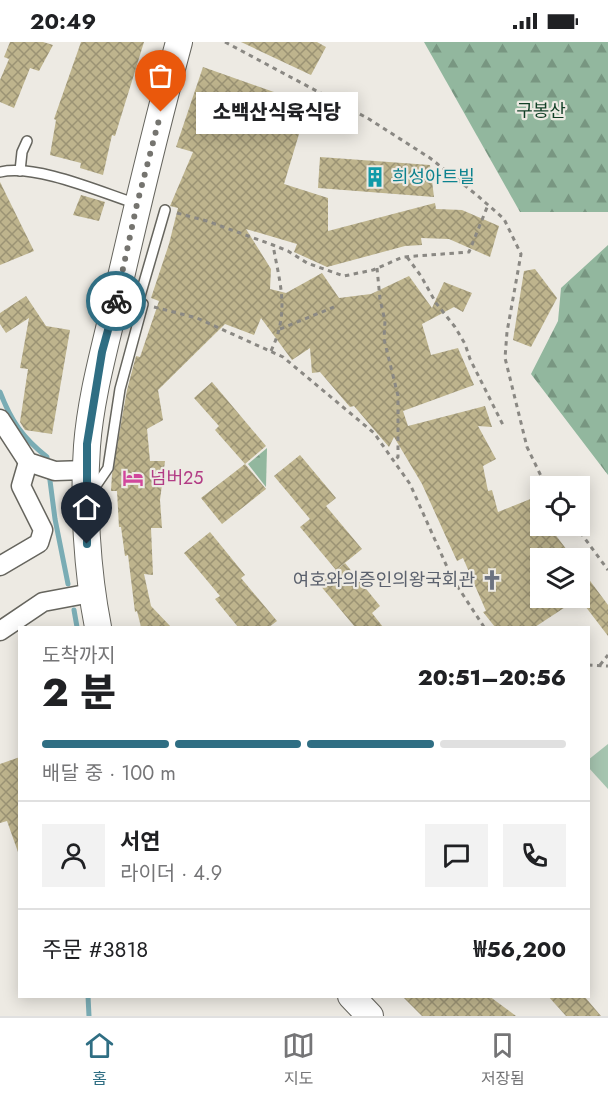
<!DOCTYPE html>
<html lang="ko">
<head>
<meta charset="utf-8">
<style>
	body { margin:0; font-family:Jost,"Noto Sans KR",sans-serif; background:#f2f2f2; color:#202124; height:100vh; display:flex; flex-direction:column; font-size:22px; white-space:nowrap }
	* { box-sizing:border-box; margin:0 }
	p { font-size:20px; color:#757577 }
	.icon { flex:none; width:33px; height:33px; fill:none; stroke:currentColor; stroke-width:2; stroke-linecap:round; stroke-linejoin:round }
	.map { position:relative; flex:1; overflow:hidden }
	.side { position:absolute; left:18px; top:584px; width:572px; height:372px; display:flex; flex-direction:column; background:#fff; border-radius:0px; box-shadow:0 3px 15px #0003 }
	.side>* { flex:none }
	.tools { position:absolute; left:530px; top:434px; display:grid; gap:12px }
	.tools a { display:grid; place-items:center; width:60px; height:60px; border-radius:0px; background:#fff; box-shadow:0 3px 15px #0003; font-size:30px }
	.pin { position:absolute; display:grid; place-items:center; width:51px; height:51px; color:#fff; margin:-62px -26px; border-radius:50% 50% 50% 0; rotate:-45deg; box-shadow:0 0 6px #0007 }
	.pin .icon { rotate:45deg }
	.courier { position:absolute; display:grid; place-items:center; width:60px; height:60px; margin:-30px; border:4px solid #2f6e83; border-radius:50%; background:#fff; color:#222; box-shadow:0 2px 8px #0007 }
	.bubble { position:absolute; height:42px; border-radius:0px; background:#fff; box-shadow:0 3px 15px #0003; font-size:20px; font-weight:800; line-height:42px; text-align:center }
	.summary em { font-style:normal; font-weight:800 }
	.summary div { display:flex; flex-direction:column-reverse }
	.summary { display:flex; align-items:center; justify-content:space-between; height:102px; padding:0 24px }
	h1 { font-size:39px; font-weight:800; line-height:45px }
	.bar { display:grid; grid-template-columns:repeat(4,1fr); gap:9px 6px; align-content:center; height:72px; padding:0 24px }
	.bar i { height:8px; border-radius:4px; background:#e0e0e0 }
	.bar .current { background:#2f6e83 }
	.bar p { grid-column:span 4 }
	.line { display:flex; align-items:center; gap:15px; padding:0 24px; border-top:2px solid #e0e0e0 }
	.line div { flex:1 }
	.round { display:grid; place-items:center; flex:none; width:63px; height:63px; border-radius:0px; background:#f2f2f2 }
	.status { display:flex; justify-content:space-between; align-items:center; height:42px; padding:0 30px; background:#fff; direction:ltr }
	.status svg { height:16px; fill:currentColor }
	.tabs { display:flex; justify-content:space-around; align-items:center; height:84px; border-top:2px solid #e0e0e0; background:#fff; font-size:16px; color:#757577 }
	.tabs a { display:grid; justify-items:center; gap:3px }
	.tabs .current { color:#2f6e83 }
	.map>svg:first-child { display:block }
	.forest { fill:url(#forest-firs) }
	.park { fill:#a6c5b0 }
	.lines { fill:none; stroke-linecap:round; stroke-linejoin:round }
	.stream { stroke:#7aacb4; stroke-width:5 }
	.building { fill:url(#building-cross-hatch) }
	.lane-casing { stroke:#66655e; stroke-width:12 }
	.street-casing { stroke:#66655e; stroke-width:21 }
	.secondary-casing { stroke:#66655e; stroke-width:28 }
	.path { stroke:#8a8883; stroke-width:3; stroke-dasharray:4.5 4.5; stroke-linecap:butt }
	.lane { stroke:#fff; stroke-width:9 }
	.street { stroke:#fff; stroke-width:18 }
	.secondary { stroke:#fff; stroke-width:26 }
	.done { stroke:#75746f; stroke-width:6; stroke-dasharray:0 10.8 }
	.route { stroke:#2f6e83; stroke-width:8 }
	.labels { text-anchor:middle; stroke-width:4.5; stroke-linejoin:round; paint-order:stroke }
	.park-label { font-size:18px; fill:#103e25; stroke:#edeae3 }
	.culture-label { font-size:18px; fill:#0d838f; stroke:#edeae3; text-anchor:start }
	.hotel-label { font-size:18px; fill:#b23c85; stroke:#edeae3; text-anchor:start }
	.worship-label { font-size:18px; fill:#5b616d; stroke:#edeae3; text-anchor:end }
</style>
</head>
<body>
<div class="status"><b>20:49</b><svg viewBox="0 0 49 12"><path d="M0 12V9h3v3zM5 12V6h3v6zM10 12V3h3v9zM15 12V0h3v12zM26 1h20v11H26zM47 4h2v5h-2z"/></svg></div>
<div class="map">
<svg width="608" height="974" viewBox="0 0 608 974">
	<defs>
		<pattern id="forest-firs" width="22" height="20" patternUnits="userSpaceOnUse" patternTransform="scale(1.5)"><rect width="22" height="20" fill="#92b79e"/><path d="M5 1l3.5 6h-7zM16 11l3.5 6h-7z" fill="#789681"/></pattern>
		<pattern id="building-cross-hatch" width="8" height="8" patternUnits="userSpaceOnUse" patternTransform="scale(1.5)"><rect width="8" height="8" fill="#beb48d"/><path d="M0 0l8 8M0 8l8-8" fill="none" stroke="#9b9374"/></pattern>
	</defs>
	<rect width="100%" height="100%" fill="#edeae3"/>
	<g class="forest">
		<polygon points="424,0 608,0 608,170 520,170"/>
		<polygon points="608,203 608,433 531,332 558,279 561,246"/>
		<polygon points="267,406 266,445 248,422"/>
	</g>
	<polygon class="park" points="608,702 608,747 588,725 588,718"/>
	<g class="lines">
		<g class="stream">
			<path d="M0 350C11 379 23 396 47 415L48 422"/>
			<polyline points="49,431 55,477 68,542"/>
			<polyline points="74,568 77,585"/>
			<polyline points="88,954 89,974"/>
		</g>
	</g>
	<g class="building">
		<polygon points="10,0 43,0 53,3 39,29 30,26 14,66 0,60 0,38 9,17 4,15"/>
		<polygon points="81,0 144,0 115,94 112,93 103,133 80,126 81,121 50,113 56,78 54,77"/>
		<polygon points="241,0 317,0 326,5 311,33"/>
		<polygon points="203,25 308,62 284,142 328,156 328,189 435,161 436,167 462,168 499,184 490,215 449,197 421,196 422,203 405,204 327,225 294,210 297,202 246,187 271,227 270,247 286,251 322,231 339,256 371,252 409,234 432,266 444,240 472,251 463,270 454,265 422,282 431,313 458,306 474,343 403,369 408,384 485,364 492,385 478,384 496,417 483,424 488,449 492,448 498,470 533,456 540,466 540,483 548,483 573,516 540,516 540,555 579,555 579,524 608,563 608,594 579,556 535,585 495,585 483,570 486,569 463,516 457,519 422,442 394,395 389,405 354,364 350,365 320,330 312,331 310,306 292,318 261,276 254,293 225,282 158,348 163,378 147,387 150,419 165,419 160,458 162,486 151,486 153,533 144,532 151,564 171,585 141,585 137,569 135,570 128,513 125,514 121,485 119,485 117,449 111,449 112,432 127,348 136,314 140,315 159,259 151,256 169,202 178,166 170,164 193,110 176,105"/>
		<polygon points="320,115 430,123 434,155 318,146"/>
		<polygon points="0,140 34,209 0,223"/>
		<polygon points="81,153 105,160 99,179 73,173"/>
		<polygon points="535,227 557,256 531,305 513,298 524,229"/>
		<polygon points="26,254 46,284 70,288 52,392 25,388 20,380 28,327 20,326 29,276 6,291 0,282 0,271"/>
		<polygon points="212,340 266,404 245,422 215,388 219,384 194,356"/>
		<polygon points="300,413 336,456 326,464 362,507 336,528 300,485 310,477 274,434"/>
		<polygon points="245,422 266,447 222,482 201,456"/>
		<polygon points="210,490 245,533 241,536 277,579 269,585 238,585 215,557 220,554 184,511"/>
		<polygon points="345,521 380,564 372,571 383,585 355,585 319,542"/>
		<polygon points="20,715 20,809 18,810 7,779 0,781 0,722"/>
		<polygon points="402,954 489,954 516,974 422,974"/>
		<polygon points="548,954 584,954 601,974 566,974"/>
	</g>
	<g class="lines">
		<g class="lane-casing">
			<g id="lane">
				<polyline points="20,129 22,110 27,99"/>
				<path d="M0 130C37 122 100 150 137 162"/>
				<polyline points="138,261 165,168"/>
				<polyline points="91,451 108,426 120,347 143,262"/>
			</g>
		</g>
		<g class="street-casing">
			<g id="street">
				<polyline points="0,377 28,420 55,429 86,428"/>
				<polyline points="0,524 39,501 43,488 21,444 28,420"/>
				<polyline points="0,589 43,560 91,551"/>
			</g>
		</g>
		<g class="secondary-casing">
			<g id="secondary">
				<path d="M98 585C87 529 83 461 87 404 91 351 107 299 118 248 137 165 157 82 179 0"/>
				<polyline points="351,954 370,974"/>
			</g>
		</g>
		<g class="path">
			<polyline points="225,0 369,77 430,116 478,154 504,177 521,212 507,290 505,316 527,405 542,436 549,444"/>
			<polyline points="177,171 207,179 273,203 288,209 307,221 344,234 373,228 403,215 469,210 488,163"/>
			<polyline points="407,215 421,234 436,261 455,285 465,302 470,317 504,385"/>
			<polyline points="377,226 380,257 385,279 384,297 398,354 398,415 393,419"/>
			<polyline points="154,265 197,276 283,315 374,391 410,442 452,536 484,585"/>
			<polyline points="280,287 334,265"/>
			<path d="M271 309C290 269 280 243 273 203"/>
			<polyline points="575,483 608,528"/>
			<polyline points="588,623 608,624"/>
			<polyline points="600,623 608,613"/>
		</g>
		<use href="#lane" class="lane"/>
		<use href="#street" class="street"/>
		<use href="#secondary" class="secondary"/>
	</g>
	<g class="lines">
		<polyline class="done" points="116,259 137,162 161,70"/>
		<polyline class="route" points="87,502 87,402 102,310 116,259"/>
	</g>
	<defs>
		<g id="building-bare" transform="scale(1.62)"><path d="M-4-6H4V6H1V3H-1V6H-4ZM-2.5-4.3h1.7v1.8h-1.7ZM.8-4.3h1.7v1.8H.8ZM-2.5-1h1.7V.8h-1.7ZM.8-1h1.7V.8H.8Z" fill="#0f9aa8" stroke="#edeae3" stroke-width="2.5" paint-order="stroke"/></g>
		<g id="hotel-bare" transform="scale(1.62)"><path d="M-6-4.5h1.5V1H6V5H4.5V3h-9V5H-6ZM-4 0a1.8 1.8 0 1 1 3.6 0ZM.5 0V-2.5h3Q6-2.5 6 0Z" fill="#d1479c" stroke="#edeae3" stroke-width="2.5" paint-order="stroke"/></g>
		<g id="church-bare" transform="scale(1.62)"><path d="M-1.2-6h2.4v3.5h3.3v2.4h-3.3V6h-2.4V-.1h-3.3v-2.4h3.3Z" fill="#6b7280" stroke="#edeae3" stroke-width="2.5" paint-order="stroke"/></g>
	</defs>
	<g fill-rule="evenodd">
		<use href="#building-bare" x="375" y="135"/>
		<use href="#hotel-bare" x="133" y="436"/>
		<use href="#church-bare" x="492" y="538"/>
	</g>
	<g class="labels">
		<g class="park-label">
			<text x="541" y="75">구봉산</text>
		</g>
		<g class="culture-label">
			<text x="392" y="141">희성아트빌</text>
		</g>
		<g class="hotel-label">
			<text x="150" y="442">넘버25</text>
		</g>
		<g class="worship-label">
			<text x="475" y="544">여호와의증인의왕국회관</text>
		</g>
	</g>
</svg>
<div class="tools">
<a><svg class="icon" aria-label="locate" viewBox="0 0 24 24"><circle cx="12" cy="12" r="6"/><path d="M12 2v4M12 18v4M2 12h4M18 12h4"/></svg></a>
<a><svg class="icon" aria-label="layers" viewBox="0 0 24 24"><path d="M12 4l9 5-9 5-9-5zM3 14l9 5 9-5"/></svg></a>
</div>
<div class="pin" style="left:161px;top:70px;background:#ea580c"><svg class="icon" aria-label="bag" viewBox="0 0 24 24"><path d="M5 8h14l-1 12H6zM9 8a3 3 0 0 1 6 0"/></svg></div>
<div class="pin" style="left:87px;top:502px;background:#1f2937"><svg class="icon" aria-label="home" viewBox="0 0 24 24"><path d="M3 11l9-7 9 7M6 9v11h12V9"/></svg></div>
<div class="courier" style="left:116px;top:259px"><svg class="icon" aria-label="bike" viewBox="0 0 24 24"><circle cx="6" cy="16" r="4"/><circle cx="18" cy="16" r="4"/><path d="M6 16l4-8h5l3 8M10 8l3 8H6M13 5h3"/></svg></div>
<div class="bubble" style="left:196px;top:50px;width:162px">소백산식육식당</div>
<section class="side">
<div class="summary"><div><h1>2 분</h1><p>도착까지</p></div><em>20:51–20:56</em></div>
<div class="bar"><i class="current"></i><i class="current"></i><i class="current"></i><i></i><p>배달 중 · 100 m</p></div>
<div class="line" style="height:108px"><a class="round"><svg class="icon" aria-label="person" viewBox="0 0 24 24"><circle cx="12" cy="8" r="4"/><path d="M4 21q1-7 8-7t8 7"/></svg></a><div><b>서연</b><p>라이더 · 4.9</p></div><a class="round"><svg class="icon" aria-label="chat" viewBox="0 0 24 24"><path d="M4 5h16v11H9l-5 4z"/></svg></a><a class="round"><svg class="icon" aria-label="phone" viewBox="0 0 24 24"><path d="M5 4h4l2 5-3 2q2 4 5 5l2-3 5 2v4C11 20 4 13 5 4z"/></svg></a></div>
<div class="line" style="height:78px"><div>주문 #3818</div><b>₩56,200</b></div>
</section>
</div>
<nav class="tabs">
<a class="current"><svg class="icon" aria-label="home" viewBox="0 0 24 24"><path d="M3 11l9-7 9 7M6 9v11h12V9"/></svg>홈</a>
<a><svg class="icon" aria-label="map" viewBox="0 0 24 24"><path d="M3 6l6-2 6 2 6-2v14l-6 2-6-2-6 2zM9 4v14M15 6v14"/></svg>지도</a>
<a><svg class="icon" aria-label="saved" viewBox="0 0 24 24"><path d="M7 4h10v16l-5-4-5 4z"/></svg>저장됨</a>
</nav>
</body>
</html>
